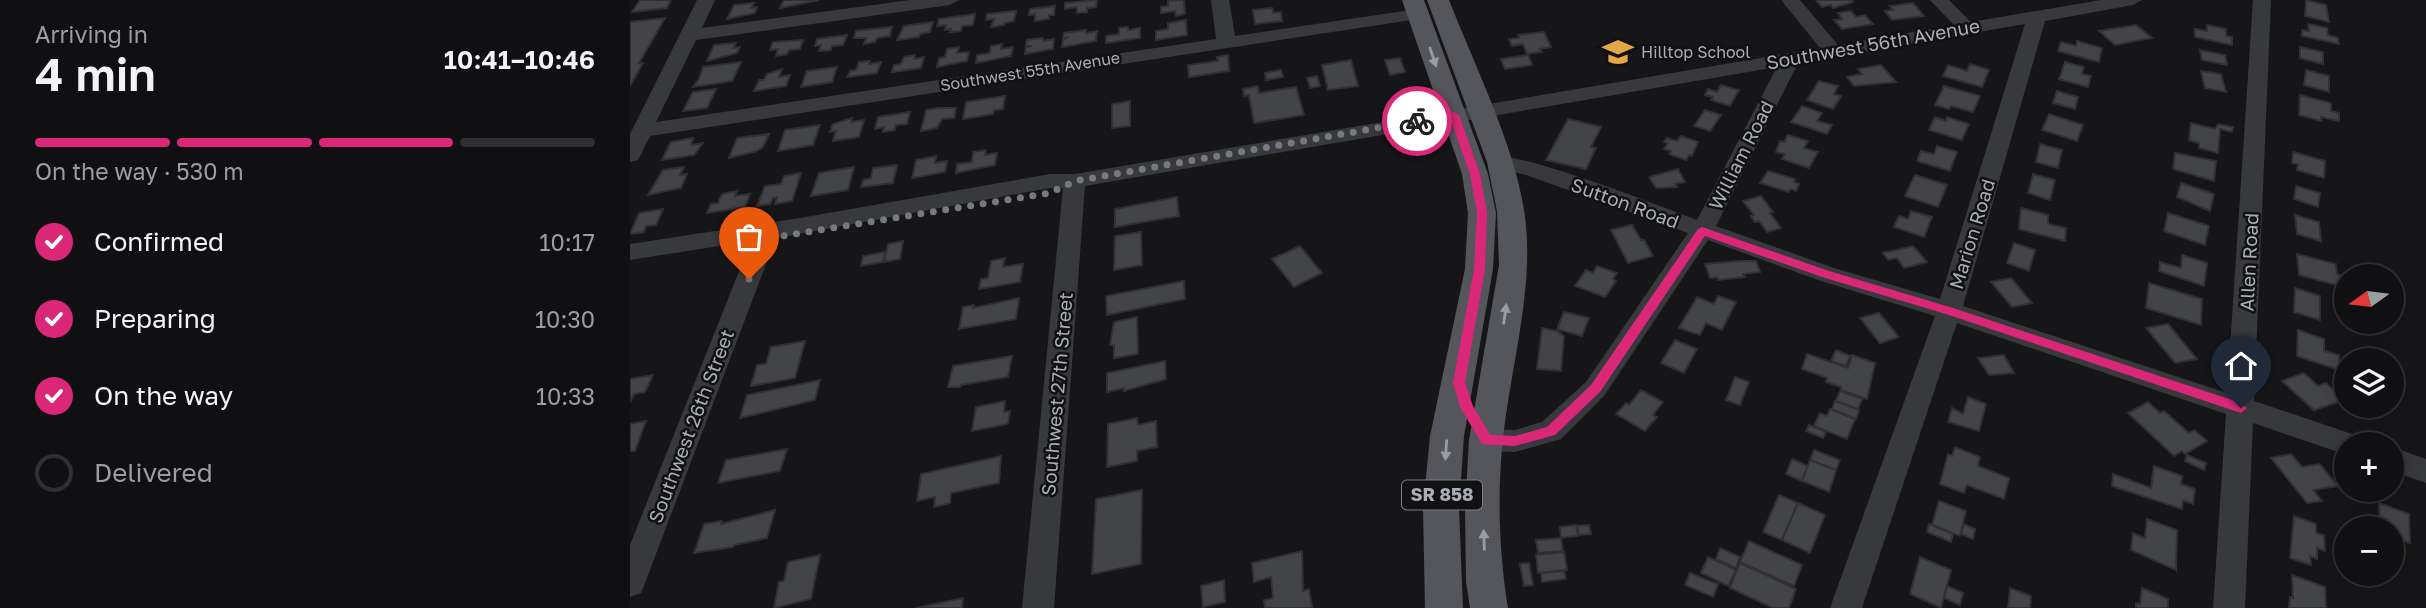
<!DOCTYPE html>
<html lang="en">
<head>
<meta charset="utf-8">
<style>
	body { margin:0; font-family:"Golos Text",sans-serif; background:#1e1e20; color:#f1f3f6; height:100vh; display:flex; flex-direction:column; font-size:26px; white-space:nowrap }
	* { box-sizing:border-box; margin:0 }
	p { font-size:23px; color:#9c9d9f }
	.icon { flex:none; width:38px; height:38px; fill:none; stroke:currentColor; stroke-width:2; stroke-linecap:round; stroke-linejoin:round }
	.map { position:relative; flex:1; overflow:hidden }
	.drawer { display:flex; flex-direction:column; background:#101012; width:630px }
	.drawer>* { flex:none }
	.needle { width:46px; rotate:256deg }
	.tools { position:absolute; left:1704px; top:264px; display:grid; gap:14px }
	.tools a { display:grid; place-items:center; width:70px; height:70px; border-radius:50%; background:#101012; box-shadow:0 4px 18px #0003,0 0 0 2px #303032; font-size:35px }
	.pin { position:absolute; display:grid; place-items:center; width:60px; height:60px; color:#fff; margin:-72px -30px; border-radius:50% 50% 50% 0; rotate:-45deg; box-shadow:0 0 7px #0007 }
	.pin .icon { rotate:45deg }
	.courier { position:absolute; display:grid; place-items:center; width:70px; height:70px; margin:-35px; border:5px solid #db2777; border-radius:50%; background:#fff; color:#222; box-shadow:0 2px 9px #0007 }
	.summary em { font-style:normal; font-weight:600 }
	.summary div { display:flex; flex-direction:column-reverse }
	.summary { display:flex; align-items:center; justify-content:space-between; height:119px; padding:0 35px }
	h1 { font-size:46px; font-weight:600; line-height:52px }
	.bar { display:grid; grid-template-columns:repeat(4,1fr); gap:10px 7px; align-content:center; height:84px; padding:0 35px }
	.bar i { height:9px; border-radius:5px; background:#303032 }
	.bar .on { background:#db2777 }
	.bar p { grid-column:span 4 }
	ol { padding:0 35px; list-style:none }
	li { display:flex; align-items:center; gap:21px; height:77px }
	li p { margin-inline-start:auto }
	li .icon { padding:7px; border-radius:50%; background:#db2777; color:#fff; stroke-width:4 }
	li:last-child { color:#9c9d9f }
	li i { width:38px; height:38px; border:4px solid #303032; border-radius:50% }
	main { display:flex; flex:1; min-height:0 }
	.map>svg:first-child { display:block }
	.building { fill:#434448; stroke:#313134; stroke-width:2 }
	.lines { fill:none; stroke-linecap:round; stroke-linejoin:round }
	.minor { fill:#38393d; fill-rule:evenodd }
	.major { fill:#54565b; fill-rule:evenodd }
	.oneway { fill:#999ca5 }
	.route { fill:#db2777 }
	.done { stroke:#76797f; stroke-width:7; stroke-dasharray:0 12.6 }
	.labels { text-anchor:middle; stroke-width:5; stroke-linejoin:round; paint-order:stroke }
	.far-poi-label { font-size:16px; fill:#aaaeb7; stroke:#111113; text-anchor:start }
	.far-street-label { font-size:16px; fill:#aaaeb7; stroke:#111113 }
	.shield { fill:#111113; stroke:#7c7f86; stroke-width:2 }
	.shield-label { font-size:18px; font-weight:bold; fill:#aaaeb7 }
	.street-label { font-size:19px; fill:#aaaeb7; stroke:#111113 }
</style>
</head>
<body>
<main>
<section class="drawer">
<div class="summary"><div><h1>4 min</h1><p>Arriving in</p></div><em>10:41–10:46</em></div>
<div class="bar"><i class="on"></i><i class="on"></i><i class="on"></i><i></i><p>On the way · 530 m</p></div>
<ol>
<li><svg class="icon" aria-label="check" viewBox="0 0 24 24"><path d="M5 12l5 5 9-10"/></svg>Confirmed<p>10:17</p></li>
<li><svg class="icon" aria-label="check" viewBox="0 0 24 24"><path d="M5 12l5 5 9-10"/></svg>Preparing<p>10:30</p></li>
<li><svg class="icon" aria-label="check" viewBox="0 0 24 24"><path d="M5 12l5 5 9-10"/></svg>On the way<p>10:33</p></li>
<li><i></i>Delivered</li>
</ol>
</section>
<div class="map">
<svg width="1796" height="608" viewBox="0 0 1796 608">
	<rect width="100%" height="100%" fill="#161618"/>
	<g class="building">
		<polygon points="10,0 41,0 37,8 2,12"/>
		<polygon points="154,0 189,0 150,8"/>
		<polygon points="467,0 466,7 457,8 457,12 447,13 447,7 435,9 435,3"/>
		<polygon points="554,0 555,14 546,16 545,11 531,13 531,7 538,6 538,1"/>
		<polygon points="1186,0 1221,0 1223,2 1203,8 1201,5 1192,7"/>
		<polygon points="1676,0 1696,5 1699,22 1675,16"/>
		<polygon points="124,3 121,8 127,7 125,13 97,19 104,5"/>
		<polygon points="1283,3 1294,16 1262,20 1255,11 1263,10 1260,6"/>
		<polygon points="425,6 424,15 419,15 419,19 405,21 405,14 399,15 400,9"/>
		<polygon points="642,8 643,13 651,12 652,21 625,24 623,10"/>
		<polygon points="386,11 384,21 374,23 374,25 361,27 364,19 356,20 357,14"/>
		<polygon points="1221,11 1226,17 1235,15 1243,24 1212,29 1204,20 1212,19 1208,13"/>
		<polygon points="345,14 343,25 332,26 331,31 320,32 321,29 315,30 316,25 307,26 309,19"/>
		<polygon points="35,18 9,63 13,63 0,86 0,22"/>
		<polygon points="556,20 557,35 526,40 526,31 538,29 538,23"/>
		<polygon points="303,22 300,32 290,34 289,37 267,40 274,26"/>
		<polygon points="1678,24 1697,28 1698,35 1708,38 1709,44 1672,36 1672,30 1679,31"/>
		<polygon points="1506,25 1522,38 1485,45 1469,31"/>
		<polygon points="1577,25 1596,29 1596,36 1602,37 1602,45 1565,37 1565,29 1577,31"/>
		<polygon points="262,27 260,36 247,38 245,42 234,44 236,38 224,38 226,31"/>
		<polygon points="498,27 498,30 510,28 510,38 476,43 476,36 489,34 489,28"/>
		<polygon points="456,30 456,33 467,31 466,41 432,47 433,40 439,37 433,38 434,33"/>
		<polygon points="914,32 921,47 910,49 912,52 897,54 893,44 882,46 879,39 889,38 888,35"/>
		<polygon points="217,35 213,45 202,46 201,50 189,51 191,45 185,46 187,39"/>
		<polygon points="413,38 413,41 424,39 423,49 395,54 396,47 402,46 396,46 397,40"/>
		<polygon points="173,40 170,49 159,50 157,54 146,56 148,49 140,50 143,42"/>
		<polygon points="1447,41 1472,48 1469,62 1428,51 1431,42 1446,46"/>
		<polygon points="106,43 103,48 110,47 107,53 77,61 84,45"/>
		<polygon points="372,44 371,49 383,47 381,56 346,63 347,55 360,53 361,46"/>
		<polygon points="329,47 327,53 339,52 337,61 307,67 309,58 315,57 317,49"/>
		<polygon points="1670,47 1693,52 1693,64 1670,58"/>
		<polygon points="1570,50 1595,55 1597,65 1572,60"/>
		<polygon points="285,55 284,59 294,57 291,68 262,72 264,65 271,64 274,57"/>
		<polygon points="598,55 599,71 559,77 558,65 588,61 587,57"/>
		<polygon points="898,55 902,65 875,69 871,59"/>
		<polygon points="770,58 775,72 760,75 755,60"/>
		<polygon points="721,60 728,86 698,90 692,65"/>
		<polygon points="240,61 239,64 251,62 247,73 217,77 220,71 226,70 229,62"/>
		<polygon points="111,62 102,81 63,87 69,79 73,67"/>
		<polygon points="1435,62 1454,67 1452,74 1461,76 1458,87 1429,79"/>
		<polygon points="1340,64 1359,70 1352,87 1313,76 1318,65 1337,71"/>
		<polygon points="1251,65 1266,82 1224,86 1217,77 1232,74 1228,69"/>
		<polygon points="207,67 202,82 171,87 177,71"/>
		<polygon points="152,69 149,77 160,75 156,86 124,91 129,80 134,80 137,74"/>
		<polygon points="651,70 653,77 636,80 635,73"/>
		<polygon points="1676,70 1699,76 1699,92 1674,85"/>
		<polygon points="1571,71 1591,74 1596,92 1575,88"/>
		<polygon points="687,76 690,86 680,88 677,78"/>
		<polygon points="1189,81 1208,86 1204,94 1211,96 1203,109 1177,100"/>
		<polygon points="1091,85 1109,90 1100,106 1081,100 1083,97 1075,95 1078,89 1087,92"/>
		<polygon points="628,86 629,93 666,87 674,115 624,123 619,95 614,96 613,89"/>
		<polygon points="1314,86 1350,96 1343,112 1321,106 1319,109 1305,105"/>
		<polygon points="86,89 77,108 53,111 63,92"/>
		<polygon points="1427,91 1448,97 1445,109 1423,103"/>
		<polygon points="1670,95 1701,103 1701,111 1709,113 1709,121 1691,117 1691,121 1669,115"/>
		<polygon points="375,96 373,109 364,110 363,114 333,119 336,102"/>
		<polygon points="500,101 500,126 482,128 482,104"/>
		<polygon points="1172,106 1192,113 1187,121 1202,125 1197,134 1161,122"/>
		<polygon points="308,108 326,108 324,118 312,119 307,128 291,131 296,110"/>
		<polygon points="1075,110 1091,115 1080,131 1064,126"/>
		<polygon points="280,112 277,124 266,125 265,130 253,132 254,127 245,129 248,117"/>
		<polygon points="1419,114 1453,125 1447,141 1412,130"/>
		<polygon points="1305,117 1316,121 1317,117 1339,124 1332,140 1299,130"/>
		<polygon points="222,118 221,122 234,120 229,137 203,141 206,131 200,132 203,124"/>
		<polygon points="938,119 971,127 961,147 966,148 956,169 916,160"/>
		<polygon points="1561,123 1585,129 1588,124 1603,127 1602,132 1590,129 1588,153 1569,148 1569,143 1559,140"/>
		<polygon points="190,125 183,145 148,151 155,130"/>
		<polygon points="139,134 133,147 127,151 99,158 107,138"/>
		<polygon points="1158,135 1178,141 1174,148 1188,152 1179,168 1152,159 1155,154 1146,152 1150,141 1154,142"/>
		<polygon points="1051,136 1068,142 1062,156 1059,155 1056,160 1039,154 1041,151 1034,149 1038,143 1034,142 1037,138 1047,141"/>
		<polygon points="63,138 61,145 73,143 64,155 32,160 41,142"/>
		<polygon points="1410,144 1432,150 1428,168 1406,162"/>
		<polygon points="1307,146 1327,152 1320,171 1287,161 1291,151 1304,154"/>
		<polygon points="356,150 355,155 367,153 365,165 326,173 327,164 342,162 343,152"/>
		<polygon points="1663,152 1695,161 1694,178 1667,170 1668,164 1662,163"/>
		<polygon points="1545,153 1586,161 1584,181 1543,169"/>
		<polygon points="306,156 305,163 317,161 315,172 282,178 286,160"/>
		<polygon points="267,165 263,183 231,187 233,180 241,178 243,168"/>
		<polygon points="54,167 50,175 57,174 51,188 18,195 33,170"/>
		<polygon points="224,167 218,190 181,196 189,173"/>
		<polygon points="1048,169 1055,182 1045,184 1047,187 1026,188 1019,177"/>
		<polygon points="1138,171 1165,179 1164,182 1169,184 1166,191 1160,189 1159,192 1130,183"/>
		<polygon points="171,173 162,201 145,204 147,197 143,198 140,204 127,206 135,186 151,184 154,176"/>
		<polygon points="1403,174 1425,180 1420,200 1398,193"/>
		<polygon points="1285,175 1317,185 1308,207 1275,196"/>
		<polygon points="1551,183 1584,194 1580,211 1547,197"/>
		<polygon points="1666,186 1690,193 1688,207 1664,199"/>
		<polygon points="107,191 105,196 120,194 115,207 77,213 81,204 88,203 92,194"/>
		<polygon points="1131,196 1143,212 1140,213 1151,228 1137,232 1129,221 1125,222 1121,216 1124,215 1113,201"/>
		<polygon points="547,197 549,216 485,227 485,209"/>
		<polygon points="1391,208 1418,215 1418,224 1436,228 1435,241 1389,229"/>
		<polygon points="33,209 26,225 16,226 14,232 0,234 9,213"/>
		<polygon points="1281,211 1302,217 1294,237 1264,227 1269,216 1278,219"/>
		<polygon points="1538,213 1579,226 1575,245 1534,231"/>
		<polygon points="1665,215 1689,222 1691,241 1667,234"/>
		<polygon points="1002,225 1011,240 1014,240 1023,256 998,263 981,230"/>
		<polygon points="511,232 512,265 484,270 485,236"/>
		<polygon points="273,241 270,259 254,262 258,244"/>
		<polygon points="1384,243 1405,250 1399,271 1377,263"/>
		<polygon points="670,246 692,273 664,287 642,259"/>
		<polygon points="1283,246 1297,262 1274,268 1267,258 1258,260 1253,253"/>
		<polygon points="255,252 253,262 231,266 233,256"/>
		<polygon points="1667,254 1706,264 1707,274 1717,277 1717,288 1669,275"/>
		<polygon points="1552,255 1577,263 1574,286 1529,271 1530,262 1551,268"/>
		<polygon points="375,258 373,267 393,264 390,282 349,289 351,279 358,278 361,261"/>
		<polygon points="1110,261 1126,261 1130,272 1113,274 1115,277 1088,280 1087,277 1080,278 1075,264"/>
		<polygon points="967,266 987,273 983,279 986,281 975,297 945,286 956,270 963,273"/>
		<polygon points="1381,278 1402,303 1382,307 1361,282"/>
		<polygon points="554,281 555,299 477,315 476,296"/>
		<polygon points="1519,283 1572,299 1571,325 1516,308"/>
		<polygon points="1665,288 1690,296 1690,320 1664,312"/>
		<polygon points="1088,296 1106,302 1092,330 1076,323 1070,335 1049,328 1067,297 1084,304"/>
		<polygon points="389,298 386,319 329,329 333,307 344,305 343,308"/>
		<polygon points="934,312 959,318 952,336 927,329"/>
		<polygon points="1249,313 1269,337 1250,343 1230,318"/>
		<polygon points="507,317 508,354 484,358 484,345 480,345 484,322"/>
		<polygon points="1538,324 1567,359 1545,363 1516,328"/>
		<polygon points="912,328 927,331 934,336 931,371 907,369"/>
		<polygon points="1668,330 1694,339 1694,351 1709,355 1709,370 1667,356"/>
		<polygon points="1045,340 1067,349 1054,373 1031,363"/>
		<polygon points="175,341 165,378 121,386 127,365 136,364 141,347"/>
		<polygon points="1206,350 1220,356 1216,366 1201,361"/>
		<polygon points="1177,354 1218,368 1222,355 1245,363 1237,399 1211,390 1211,387 1196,382 1197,378 1172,369"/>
		<polygon points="1374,355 1384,373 1359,375 1348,358"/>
		<polygon points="382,356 378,377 331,385 330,387 318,387 323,366"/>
		<polygon points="535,361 536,379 494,391 494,388 477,392 477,373"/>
		<polygon points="1674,373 1688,386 1696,383 1714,400 1684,410 1652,381"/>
		<polygon points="23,375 15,392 4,394 0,402 0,379"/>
		<polygon points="1105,377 1119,382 1110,405 1096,400"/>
		<polygon points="190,380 185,400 110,418 117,395"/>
		<polygon points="1011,390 1033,402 1023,415 1027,417 1015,431 986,414 996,403 999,405"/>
		<polygon points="1210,391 1232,399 1228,409 1206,401"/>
		<polygon points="1338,397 1356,404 1349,431 1318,422 1322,408 1333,414"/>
		<polygon points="375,401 374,412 380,411 378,424 342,431 346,407"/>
		<polygon points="1205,401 1229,410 1226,419 1202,409"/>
		<polygon points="1518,402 1530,413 1534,411 1559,433 1564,430 1577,441 1555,454 1552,451 1544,456 1498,413"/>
		<polygon points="1200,409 1225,419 1217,439 1184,426 1190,413 1197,416"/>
		<polygon points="507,418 508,425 526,421 527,447 507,451 507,461 477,467 478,424"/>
		<polygon points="16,421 5,451 0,451 0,424"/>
		<polygon points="1179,425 1196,432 1193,438 1176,431"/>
		<polygon points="1325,447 1350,457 1348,466 1379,478 1374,499 1337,485 1334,493 1310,484 1318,454 1322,456"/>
		<polygon points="157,449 150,471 88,483 96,460"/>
		<polygon points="1184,450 1210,460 1206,470 1180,460"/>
		<polygon points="1661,454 1672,467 1690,464 1708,486 1683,490 1692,501 1677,503 1641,458"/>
		<polygon points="1557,455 1576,463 1574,470 1555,461"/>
		<polygon points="371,456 369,483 321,493 320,503 304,507 305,497 287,501 291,474"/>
		<polygon points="1162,459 1178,466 1172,481 1156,474"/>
		<polygon points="1180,460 1206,470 1199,492 1172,481"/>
		<polygon points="1524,466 1552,476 1551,484 1565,489 1563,504 1553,500 1552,509 1482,486 1483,474 1521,488"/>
		<polygon points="512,490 511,564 462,574 466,499"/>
		<polygon points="1149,495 1168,503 1152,540 1133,532"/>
		<polygon points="1309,501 1336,511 1330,536 1302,525"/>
		<polygon points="1168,503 1195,515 1180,553 1152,540"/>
		<polygon points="1749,503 1779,514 1780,543 1762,537 1762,528 1750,528"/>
		<polygon points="145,510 137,538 104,545 103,547 64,553 74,524 92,521 91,524"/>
		<polygon points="1664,516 1686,524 1686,533 1694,535 1695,551 1687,548 1687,559 1680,556 1681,565 1660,558"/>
		<polygon points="1517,519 1547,530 1546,570 1501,550 1503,533 1515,538"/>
		<polygon points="1299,524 1323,534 1321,542 1297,532"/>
		<polygon points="1334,524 1345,529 1343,539 1331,534"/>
		<polygon points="946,525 948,536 931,538 930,527"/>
		<polygon points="959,525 961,534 949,535 947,526"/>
		<polygon points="931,538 933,551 908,553 906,540"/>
		<polygon points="1119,541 1172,565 1164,586 1110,562"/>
		<polygon points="1090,548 1110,557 1106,568 1086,559"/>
		<polygon points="672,551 673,591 679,589 682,608 635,608 634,600 643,598 641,577 624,582 622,563"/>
		<polygon points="934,552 937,570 908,573 906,555"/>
		<polygon points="190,555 181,599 144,608 149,582 154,581 158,562"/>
		<polygon points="1078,557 1106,570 1098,586 1071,573"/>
		<polygon points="1290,557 1321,570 1311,608 1280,594"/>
		<polygon points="899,563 903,585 894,586 890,564"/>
		<polygon points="1110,563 1166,589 1159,608 1143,608 1100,588"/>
		<polygon points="934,571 936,579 912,582 911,573"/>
		<polygon points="1060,573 1088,584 1083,597 1055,585"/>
		<polygon points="1662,575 1695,587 1696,608 1659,608 1660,597 1663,598"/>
		<polygon points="594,580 595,602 573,607 571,586"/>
		<polygon points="1317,586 1333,593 1330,605 1314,598"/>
		<polygon points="1380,588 1401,596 1400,608 1378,608"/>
		<polygon points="1512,588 1538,599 1538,608 1506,608 1506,603 1510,604"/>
		<polygon points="333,598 332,608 286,608"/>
	</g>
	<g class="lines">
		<g class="minor">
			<polygon points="67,0 85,0 72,28 280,0 329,0 320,5 66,40 26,122 586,39 581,0 599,0 605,36 788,9 797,14 788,19 20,136 8,160 0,162 0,134"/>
			<path d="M1151 0H1170L1208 45 1324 25 1300 0H1319L1341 22 1471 0H1512L1503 5 1415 21 1333 306 1597 393 1623 0H1641L1624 401 1728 436 1732 444H1717V455L1623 423 1615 608H1583L1596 414 1327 323 1232 608H1200L1305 316 1188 280 1078 240 974 396 931 439 885 452 856 451 846 448 842 440 846 432 856 429 885 430 912 422 956 382 1058 233 896 175 862 167 859 162 862 157C889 150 1032 207 1067 220L1147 67 455 186 424 608H392L433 188H420L146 238 15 583 11 593 0 597V545L121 241 0 260V244L170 218 420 174H445L1190 48ZM1395 24 1310 299 1204 268 1086 226 1168 63Z"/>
			<polygon points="1762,447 1796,459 1796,483 1762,471"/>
		</g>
		<g class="major">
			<polygon points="772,0 794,0 858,174 866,213 863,269 834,436 829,508 833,608 795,608 793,508 800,436 835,269 838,213 832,174"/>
			<path d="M797 0H819C844 64 884 144 894 210 906 283 881 365 873 438 867 493 869 553 878 608H840L836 582 835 509 839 440 869 265 867 211 857 162Z"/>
		</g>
	</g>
	<defs><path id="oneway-solid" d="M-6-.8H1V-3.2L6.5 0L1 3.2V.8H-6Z" transform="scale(1.75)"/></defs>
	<g class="oneway">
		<use href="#oneway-solid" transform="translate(803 57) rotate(71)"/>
		<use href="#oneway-solid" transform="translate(875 314) rotate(-82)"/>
		<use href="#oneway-solid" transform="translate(816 450) rotate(94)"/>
		<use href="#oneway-solid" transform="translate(854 540) rotate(-92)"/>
	</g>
	<polygon class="route" points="824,112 829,115 850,174 857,213 855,269 835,383 843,406 860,435 885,436 917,427 961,385 1068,229 1072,227 1199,271 1323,308 1611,403 1617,408 1611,413 1316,314 1192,277 1075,236 970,392 925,435 885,446 852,444 830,407 823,383 844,269 847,213 840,174 820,118 787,124 782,121"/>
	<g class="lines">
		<polyline class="done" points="119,279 134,239 420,193 445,181 787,121"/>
	</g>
	<defs>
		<g id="school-bare" transform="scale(2.415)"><path d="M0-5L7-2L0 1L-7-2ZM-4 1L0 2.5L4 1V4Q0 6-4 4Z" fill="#e1a845" stroke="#111113" stroke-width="2.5" paint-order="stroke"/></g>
	</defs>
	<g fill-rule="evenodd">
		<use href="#school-bare" x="988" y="52"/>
	</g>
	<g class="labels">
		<g class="far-poi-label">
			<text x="1011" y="58">Hilltop School</text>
		</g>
		<g class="far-street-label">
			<text transform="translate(400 71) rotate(-9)" y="6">Southwest 55th Avenue</text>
		</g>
		<rect class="shield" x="772" y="480.5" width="80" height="29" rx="5"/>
		<g class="shield-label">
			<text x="812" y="501">SR 858</text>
		</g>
		<g class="street-label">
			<text transform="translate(1243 44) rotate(-10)" y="7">Southwest 56th Avenue</text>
			<text transform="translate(1111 155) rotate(-63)" y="7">William Road</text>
			<text transform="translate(995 203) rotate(20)" y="7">Sutton Road</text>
			<text transform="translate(1342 234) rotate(-73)" y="7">Marion Road</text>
			<text transform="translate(1619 262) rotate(-87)" y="7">Allen Road</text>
			<text transform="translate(427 394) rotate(-85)" y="7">Southwest 27th Street</text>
			<text transform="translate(61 426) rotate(-69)" y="7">Southwest 26th Street</text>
		</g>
	</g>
</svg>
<div class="tools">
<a><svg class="needle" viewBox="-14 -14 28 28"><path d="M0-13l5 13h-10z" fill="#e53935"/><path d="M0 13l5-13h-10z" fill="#9c9d9f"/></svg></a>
<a><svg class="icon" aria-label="layers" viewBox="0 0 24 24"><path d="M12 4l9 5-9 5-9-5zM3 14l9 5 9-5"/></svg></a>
<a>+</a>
<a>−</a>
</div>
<div class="pin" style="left:119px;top:279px;background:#ea580c"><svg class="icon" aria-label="bag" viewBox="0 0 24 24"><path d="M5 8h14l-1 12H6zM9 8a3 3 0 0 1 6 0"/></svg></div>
<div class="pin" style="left:1611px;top:408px;background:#1f2937"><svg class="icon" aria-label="home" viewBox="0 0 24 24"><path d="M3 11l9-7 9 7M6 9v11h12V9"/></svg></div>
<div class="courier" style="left:787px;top:121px"><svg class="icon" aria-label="bike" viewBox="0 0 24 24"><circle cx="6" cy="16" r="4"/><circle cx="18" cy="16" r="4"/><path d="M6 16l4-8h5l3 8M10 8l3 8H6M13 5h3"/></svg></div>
</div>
</main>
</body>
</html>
